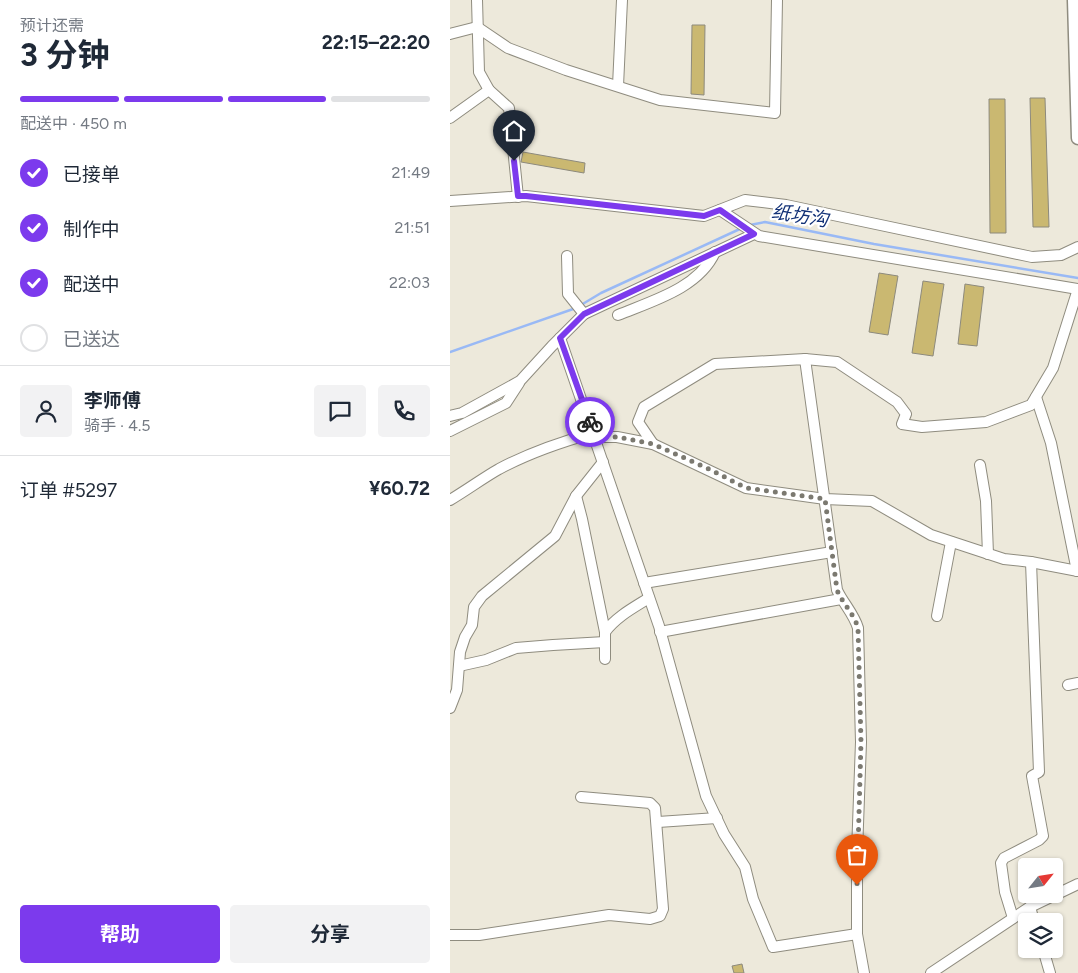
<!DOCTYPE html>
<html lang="zh">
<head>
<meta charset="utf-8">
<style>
	body { margin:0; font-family:Figtree,"Noto Sans SC",sans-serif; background:#f2f2f3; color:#1f2937; height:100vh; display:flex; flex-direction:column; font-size:19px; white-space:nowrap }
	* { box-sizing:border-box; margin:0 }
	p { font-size:16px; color:#747a83 }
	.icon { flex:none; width:28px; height:28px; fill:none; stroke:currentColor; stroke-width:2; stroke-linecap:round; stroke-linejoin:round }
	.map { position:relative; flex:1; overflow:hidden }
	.panel { display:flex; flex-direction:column; background:#fff; width:450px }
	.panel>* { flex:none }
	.needle { width:32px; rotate:60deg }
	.tools { position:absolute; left:568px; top:858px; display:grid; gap:10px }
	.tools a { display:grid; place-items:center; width:45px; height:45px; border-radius:5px; background:#fff; box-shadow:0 1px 4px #0004; font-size:25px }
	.pin { position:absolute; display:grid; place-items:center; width:42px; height:42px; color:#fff; margin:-51px -21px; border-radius:50% 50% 50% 0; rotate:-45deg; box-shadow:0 0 5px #0007 }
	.pin .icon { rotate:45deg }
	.courier { position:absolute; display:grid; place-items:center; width:50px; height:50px; margin:-25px; border:4px solid #7c3aed; border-radius:50%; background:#fff; color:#222; box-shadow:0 1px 6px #0007 }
	.summary em { font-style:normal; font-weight:700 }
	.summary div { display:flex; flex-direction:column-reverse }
	.summary { display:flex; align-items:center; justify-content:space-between; height:85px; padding:0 20px }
	h1 { font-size:32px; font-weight:700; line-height:38px }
	.bar { display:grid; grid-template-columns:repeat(4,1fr); gap:8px 5px; align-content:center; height:60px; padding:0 20px }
	.bar i { height:6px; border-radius:4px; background:#e0e1e3 }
	.bar .current { background:#7c3aed }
	.bar p { grid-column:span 4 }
	.line { display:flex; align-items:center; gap:12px; padding:0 20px; border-top:1px solid #e0e1e3 }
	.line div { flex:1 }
	.round { display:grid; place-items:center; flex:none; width:52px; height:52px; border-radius:5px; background:#f2f2f3 }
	ol { padding:0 20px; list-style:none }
	li { display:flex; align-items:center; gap:15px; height:55px }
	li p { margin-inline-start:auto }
	li .icon { padding:5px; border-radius:50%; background:#7c3aed; color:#fff; stroke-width:4 }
	li:last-child { color:#747a83 }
	li i { width:28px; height:28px; border:2px solid #e0e1e3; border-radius:50% }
	.cta { display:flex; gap:10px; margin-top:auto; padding:10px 20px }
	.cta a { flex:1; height:58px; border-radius:5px; background:#7c3aed; color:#fff; font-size:20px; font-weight:700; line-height:58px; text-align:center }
	.cta a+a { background:#f2f2f3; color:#1f2937 }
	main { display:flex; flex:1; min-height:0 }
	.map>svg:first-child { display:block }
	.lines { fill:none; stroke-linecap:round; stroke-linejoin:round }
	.stream { stroke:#99b9f5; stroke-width:2.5 }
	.building { fill:#cab871; stroke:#8d8a7d }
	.minor-casing { stroke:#8f8c7f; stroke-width:12 }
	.tertiary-casing { stroke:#8f8c7f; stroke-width:15 }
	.minor { stroke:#fff; stroke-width:10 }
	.tertiary { stroke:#fff; stroke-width:12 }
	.done { stroke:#7b7970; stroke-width:5; stroke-dasharray:0 9 }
	.route { stroke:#7c3aed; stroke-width:6 }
	.labels { text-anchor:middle; stroke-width:4.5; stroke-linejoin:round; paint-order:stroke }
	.water-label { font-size:19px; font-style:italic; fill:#133277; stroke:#fff }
</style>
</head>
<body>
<main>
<section class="panel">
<div class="summary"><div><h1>3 分钟</h1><p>预计还需</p></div><em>22:15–22:20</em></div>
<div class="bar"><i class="current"></i><i class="current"></i><i class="current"></i><i></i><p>配送中 · 450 m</p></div>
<ol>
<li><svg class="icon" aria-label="check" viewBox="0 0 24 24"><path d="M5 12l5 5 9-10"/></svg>已接单<p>21:49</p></li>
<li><svg class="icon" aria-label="check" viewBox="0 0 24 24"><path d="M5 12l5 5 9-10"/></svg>制作中<p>21:51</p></li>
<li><svg class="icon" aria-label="check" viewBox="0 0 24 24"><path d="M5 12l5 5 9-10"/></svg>配送中<p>22:03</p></li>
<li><i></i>已送达</li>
</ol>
<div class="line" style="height:90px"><a class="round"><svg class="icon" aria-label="person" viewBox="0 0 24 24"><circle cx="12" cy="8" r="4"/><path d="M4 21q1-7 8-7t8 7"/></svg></a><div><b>李师傅</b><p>骑手 · 4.5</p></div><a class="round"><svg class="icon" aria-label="chat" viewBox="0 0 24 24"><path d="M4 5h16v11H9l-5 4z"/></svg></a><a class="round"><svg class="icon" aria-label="phone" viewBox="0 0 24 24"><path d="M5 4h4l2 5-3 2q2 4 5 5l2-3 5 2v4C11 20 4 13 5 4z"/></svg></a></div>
<div class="line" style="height:65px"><div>订单 #5297</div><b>¥60.72</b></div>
<div class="cta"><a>帮助</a><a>分享</a></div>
</section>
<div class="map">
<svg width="628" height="973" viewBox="0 0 628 973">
	<rect width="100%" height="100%" fill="#ede9db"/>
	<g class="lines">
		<g class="stream">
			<polyline points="300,225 315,222 424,244 628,278"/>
			<polyline points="131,305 151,293 292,228"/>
			<polyline points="0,352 126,308"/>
		</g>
	</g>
	<g class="building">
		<polygon points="242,25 255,25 254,95 241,94"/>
		<polygon points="580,98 595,98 599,227 583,227"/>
		<polygon points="539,99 555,99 556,233 540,233"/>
		<polygon points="73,152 135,163 134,173 71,162"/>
		<polygon points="429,273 448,276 438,335 419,332"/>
		<polygon points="473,281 494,284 483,356 462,353"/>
		<polygon points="515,284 534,287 527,346 508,344"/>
		<polygon points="292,964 294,973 284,973 282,966"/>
	</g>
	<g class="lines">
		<g class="minor-casing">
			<g id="minor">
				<polyline points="27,0 29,72 39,90 59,108 68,197"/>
				<polyline points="0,34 27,27 58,48 116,70 210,100 325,113 327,0"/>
				<polyline points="168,86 172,0"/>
				<polyline points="0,118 39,90"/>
				<polyline points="0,201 76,196 254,216 295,200 336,205 582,257 611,255 628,247"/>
				<polyline points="270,210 309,236 628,289"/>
				<polyline points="117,256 118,294 134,314 304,234"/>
				<path d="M168 315C202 301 249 288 265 252"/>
				<polyline points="110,338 209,626 256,796 274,834 295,867 303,899 323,947 407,934"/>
				<polyline points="355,359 387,362 447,402 456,414 452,424 472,427 536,422 581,405 603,368 628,289"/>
				<polyline points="586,397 601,443 627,571"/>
				<polyline points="0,416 12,413 70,381 102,346 134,314"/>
				<polyline points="0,431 56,403 69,383"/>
				<polyline points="145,437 167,437 203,444 296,488 375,499 422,501 481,535 554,559 581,562 628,571"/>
				<path d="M203 444 188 422 194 407 265 364 355 359 387 590C393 603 404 614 408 628L411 742 407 852V934L414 973"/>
				<polyline points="530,465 536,501 538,554"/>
				<polyline points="126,496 132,519 155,632 155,659"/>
				<path d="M0 500C17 490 33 478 49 469 79 453 111 442 143 433"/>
				<polyline points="194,583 382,552"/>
				<polyline points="487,616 501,542"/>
				<path d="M155 632C166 617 183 608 199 598"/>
				<polyline points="210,632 391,599"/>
				<polyline points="9,666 36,660 66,648 103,645 155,642"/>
				<polyline points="618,685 628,683"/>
				<polyline points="0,708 7,690 10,652 15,637 22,625 24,607 32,596 105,536 126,496 153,462"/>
				<polyline points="208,822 267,818"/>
				<polyline points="580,907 584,921"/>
				<polyline points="563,918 555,892 551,863 554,858 589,840 593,836 582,776 589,772 581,562"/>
				<polyline points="0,935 29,935 159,915 200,919 210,916 213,909 205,808 200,803 189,802 131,797"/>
				<polyline points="593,949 600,973"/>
				<polyline points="481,973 580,907 628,884"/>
			</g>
		</g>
		<g class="tertiary-casing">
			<polyline id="tertiary" points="624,0 628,138"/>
		</g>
		<use href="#minor" class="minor"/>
		<use href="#tertiary" class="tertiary"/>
	</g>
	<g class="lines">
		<path class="done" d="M140 422 145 437H167L203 444 257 468 296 488 375 499 387 590C393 604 404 614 408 628L411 742 407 885"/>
		<polyline class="route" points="64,161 68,196 76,196 254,216 270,210 304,234 134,314 110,338 140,422"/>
	</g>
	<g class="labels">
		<g class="water-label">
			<text transform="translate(350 215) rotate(9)" y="7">纸坊沟</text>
		</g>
	</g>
</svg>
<div class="tools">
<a><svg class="needle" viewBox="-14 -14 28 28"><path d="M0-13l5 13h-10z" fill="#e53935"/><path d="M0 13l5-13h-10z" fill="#747a83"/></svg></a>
<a><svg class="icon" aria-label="layers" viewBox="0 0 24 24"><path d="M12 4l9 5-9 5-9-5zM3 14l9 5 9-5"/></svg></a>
</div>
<div class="pin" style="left:407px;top:885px;background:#ea580c"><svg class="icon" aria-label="bag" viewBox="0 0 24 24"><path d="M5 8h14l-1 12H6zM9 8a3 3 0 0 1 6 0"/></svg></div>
<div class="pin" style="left:64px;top:161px;background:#1f2937"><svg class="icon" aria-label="home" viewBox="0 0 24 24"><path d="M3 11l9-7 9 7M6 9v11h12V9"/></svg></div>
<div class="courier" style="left:140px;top:422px"><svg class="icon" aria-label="bike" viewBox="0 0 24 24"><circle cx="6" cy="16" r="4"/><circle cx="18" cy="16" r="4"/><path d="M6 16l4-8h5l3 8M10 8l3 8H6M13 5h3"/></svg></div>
</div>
</main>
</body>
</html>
